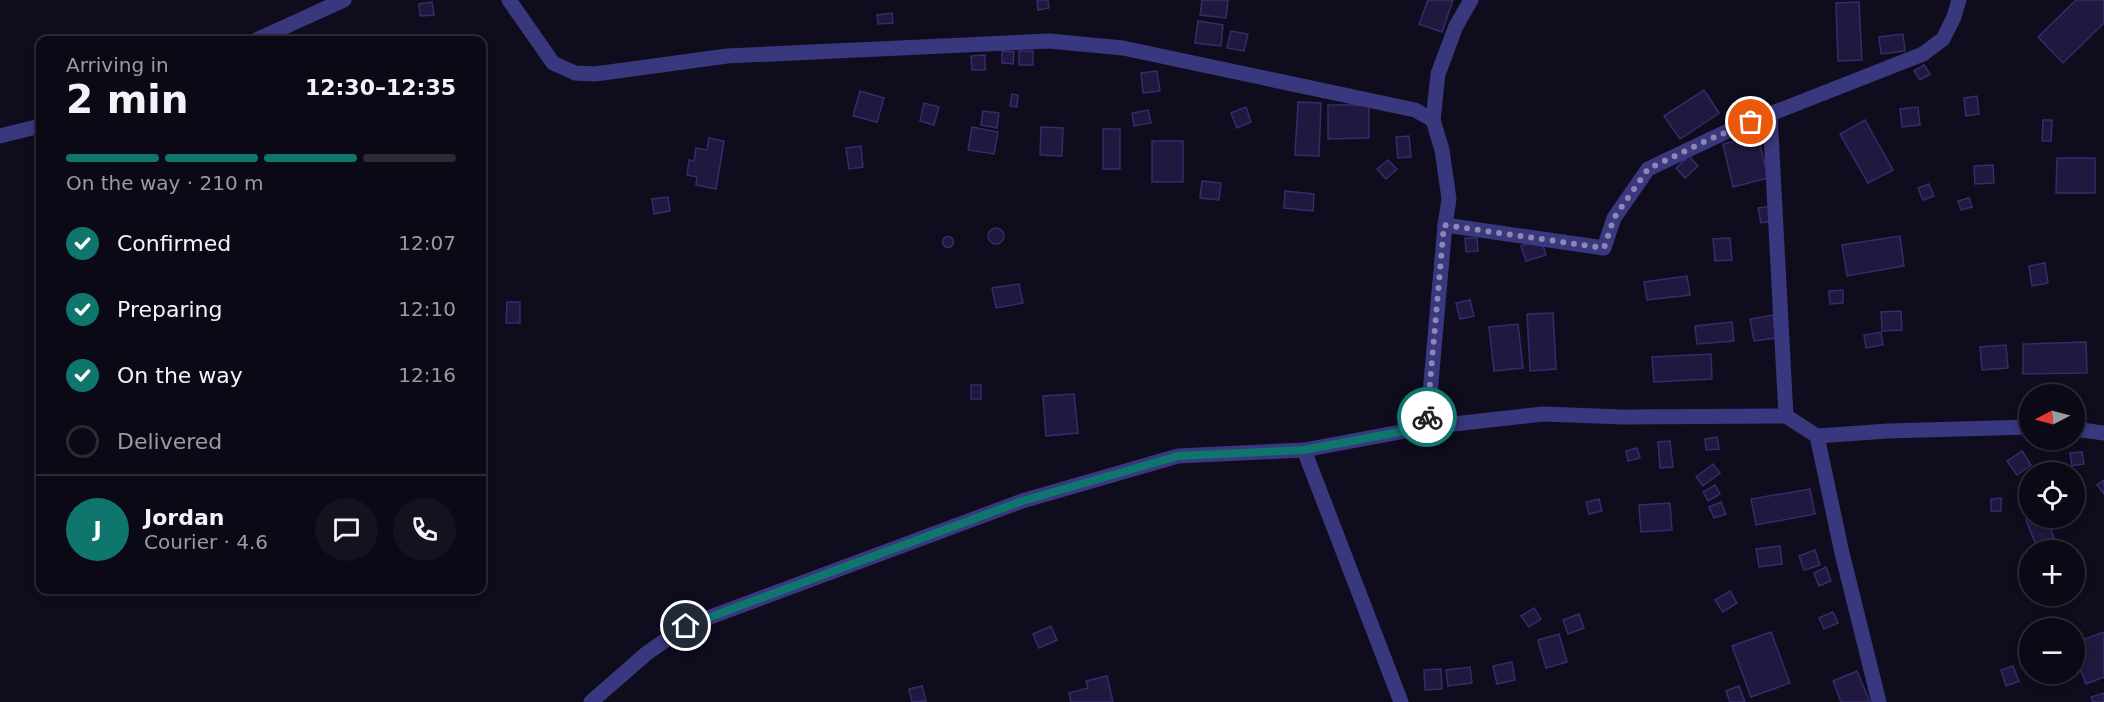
<!DOCTYPE html>
<html lang="en">
<head>
<meta charset="utf-8">
<style>
	body { margin:0; font-family:"DejaVu Sans",sans-serif; background:#14121f; color:#f1f3f6; height:100vh; display:flex; flex-direction:column; font-size:22px; white-space:nowrap }
	* { box-sizing:border-box; margin:0 }
	p { font-size:20px; color:#9a9aa1 }
	.icon { flex:none; width:33px; height:33px; fill:none; stroke:currentColor; stroke-width:2; stroke-linecap:round; stroke-linejoin:round }
	.map { position:relative; flex:1; overflow:hidden }
	.drawer { position:absolute; left:36px; top:36px; width:450px; height:558px; display:flex; flex-direction:column; background:#0b0916; border-radius:12px; box-shadow:0 3px 9px #0003,0 0 0 2px #2b2a35 }
	.drawer>* { flex:none }
	.needle { width:39px; rotate:264deg }
	.fabs { position:absolute; left:2019px; top:384px; display:grid; gap:12px }
	.fabs a { display:grid; place-items:center; width:66px; height:66px; border-radius:50%; background:#0b0916; box-shadow:0 3px 9px #0003,0 0 0 2px #2b2a35; font-size:30px }
	.pin { position:absolute; display:grid; place-items:center; width:51px; height:51px; color:#fff; margin:-26px; border:3px solid #fff; border-radius:50%; box-shadow:0 2px 6px #0007 }
	.courier { position:absolute; display:grid; place-items:center; width:60px; height:60px; margin:-30px; border:4px solid #0f766e; border-radius:50%; background:#fff; color:#222; box-shadow:0 2px 8px #0007 }
	.head em { font-style:normal; font-weight:700 }
	.head div { display:flex; flex-direction:column-reverse }
	.head { display:flex; align-items:center; justify-content:space-between; height:102px; padding:0 30px }
	h1 { font-size:39px; font-weight:700; line-height:45px }
	.bar { display:grid; grid-template-columns:repeat(4,1fr); gap:9px 6px; align-content:center; height:72px; padding:0 30px }
	.bar i { height:8px; border-radius:4px; background:#2b2a35 }
	.bar .selected { background:#0f766e }
	.bar p { grid-column:span 4 }
	.line { display:flex; align-items:center; gap:15px; padding:0 30px; border-top:2px solid #2b2a35 }
	.line div { flex:1 }
	.round { display:grid; place-items:center; flex:none; width:63px; height:63px; border-radius:32px; background:#14121f }
	ol { padding:0 30px; list-style:none }
	li { display:flex; align-items:center; gap:18px; height:66px }
	li p { margin-inline-start:auto }
	li .icon { padding:6px; border-radius:50%; background:#0f766e; color:#fff; stroke-width:4 }
	li:last-child { color:#9a9aa1 }
	li i { width:33px; height:33px; border:3px solid #2b2a35; border-radius:50% }
	.map>svg:first-child { display:block }
	.building { fill:#20183f; stroke:#362b6b; stroke-width:1.5 }
	.lines { fill:none; stroke-linecap:round; stroke-linejoin:round }
	.minor { stroke:#39377d; stroke-width:15 }
	.done { stroke:#8c88b0; stroke-width:6; stroke-dasharray:0 10.8 }
	.route { stroke:#0f766e; stroke-width:8 }
</style>
</head>
<body>
<div class="map">
<svg width="2104" height="702" viewBox="0 0 2104 702">
	<rect width="100%" height="100%" fill="#0f0c1e"/>
	<g class="building">
		<polygon points="1037,0 1048,0 1049,8 1038,10"/>
		<polygon points="1202,0 1228,0 1226,18 1200,15"/>
		<polygon points="1428,0 1453,0 1442,32 1419,24"/>
		<polygon points="2076,0 2104,0 2104,23 2063,63 2038,37"/>
		<polygon points="432,2 434,15 420,16 419,4"/>
		<polygon points="1859,2 1862,60 1838,61 1836,3"/>
		<polygon points="892,13 893,23 878,24 877,15"/>
		<polygon points="1198,21 1223,25 1221,46 1195,43"/>
		<polygon points="1231,31 1248,34 1244,51 1227,48"/>
		<polygon points="1903,34 1905,51 1881,54 1879,37"/>
		<polygon points="352,36 354,40 337,40"/>
		<polygon points="1002,51 1014,52 1013,64 1002,63"/>
		<rect x="1019" y="51" width="14" height="14"/>
		<polygon points="985,55 985,70 972,70 971,56"/>
		<polygon points="1924,65 1930,74 1920,80 1914,71"/>
		<polygon points="1157,71 1160,91 1143,93 1141,73"/>
		<polygon points="1704,90 1719,113 1680,139 1664,116"/>
		<polygon points="860,91 884,98 877,122 853,116"/>
		<polygon points="1012,94 1018,95 1017,107 1010,106"/>
		<polygon points="1977,96 1979,114 1966,116 1964,98"/>
		<polygon points="1298,102 1321,103 1319,156 1295,155"/>
		<polygon points="924,103 939,107 934,125 920,121"/>
		<polygon points="1328,105 1369,105 1369,138 1328,139"/>
		<polygon points="1246,107 1251,122 1237,128 1231,113"/>
		<polygon points="1918,107 1920,125 1902,127 1900,109"/>
		<polygon points="1148,110 1151,123 1134,126 1132,113"/>
		<polygon points="983,111 999,113 997,128 981,125"/>
		<polygon points="1865,120 1893,170 1868,183 1840,134"/>
		<polygon points="2043,120 2052,120 2051,141 2042,141"/>
		<polygon points="972,127 998,132 994,154 968,150"/>
		<polygon points="1041,127 1063,128 1062,156 1040,155"/>
		<rect x="1103" y="129" width="17" height="40"/>
		<polygon points="1409,136 1411,157 1398,158 1396,137"/>
		<polygon points="1758,136 1768,178 1733,187 1723,144"/>
		<polygon points="709,138 724,141 716,189 696,185 697,177 687,175 689,160 694,161 696,148 707,150"/>
		<rect x="1152" y="141" width="31" height="41"/>
		<polygon points="861,146 863,167 849,169 846,148"/>
		<polygon points="1689,156 1698,166 1685,178 1676,168"/>
		<polygon points="2057,158 2095,158 2095,193 2056,193"/>
		<polygon points="1388,160 1397,169 1386,179 1377,169"/>
		<polygon points="1993,165 1994,183 1975,184 1974,166"/>
		<polygon points="1202,181 1221,183 1219,200 1200,198"/>
		<polygon points="1929,184 1934,196 1923,200 1918,188"/>
		<polygon points="1285,191 1314,194 1313,211 1284,208"/>
		<polygon points="668,197 670,211 654,214 652,199"/>
		<polygon points="1969,198 1972,207 1961,210 1958,201"/>
		<polygon points="1772,206 1774,221 1761,223 1758,208"/>
		<circle cx="996" cy="236" r="8"/>
		<polygon points="1900,236 1904,266 1847,276 1842,245"/>
		<circle cx="948" cy="242" r="5.5"/>
		<polygon points="1465,238 1477,238 1478,251 1466,252"/>
		<polygon points="1730,238 1732,260 1715,261 1713,239"/>
		<polygon points="1541,239 1546,255 1526,261 1521,246"/>
		<polygon points="2045,263 2048,283 2032,286 2029,266"/>
		<polygon points="1687,276 1690,295 1647,300 1644,282"/>
		<polygon points="1019,284 1023,303 996,308 992,288"/>
		<polygon points="1843,290 1843,303 1830,304 1829,291"/>
		<polygon points="1470,300 1474,316 1460,319 1456,303"/>
		<polygon points="507,302 520,302 520,323 506,323"/>
		<polygon points="1901,311 1902,330 1882,331 1881,312"/>
		<polygon points="1553,313 1556,369 1530,371 1527,314"/>
		<polygon points="1773,315 1776,338 1754,341 1750,319"/>
		<polygon points="1732,322 1734,341 1697,344 1695,326"/>
		<polygon points="1518,324 1523,368 1494,371 1489,327"/>
		<polygon points="1881,332 1883,345 1866,348 1864,335"/>
		<polygon points="2086,342 2087,373 2023,374 2023,344"/>
		<polygon points="2006,345 2008,368 1982,370 1980,347"/>
		<polygon points="1711,354 1712,379 1654,382 1652,357"/>
		<rect x="971" y="385" width="10" height="14"/>
		<polygon points="1074,394 1078,433 1046,436 1043,396"/>
		<polygon points="1717,437 1719,449 1706,450 1705,439"/>
		<polygon points="1670,441 1673,467 1660,468 1658,442"/>
		<polygon points="1637,448 1640,458 1628,461 1626,451"/>
		<polygon points="2022,451 2031,465 2017,475 2007,461"/>
		<polygon points="2082,452 2084,464 2072,466 2070,453"/>
		<polygon points="1713,464 1720,473 1703,486 1696,477"/>
		<polygon points="2104,480 2104,494 2097,485"/>
		<polygon points="1715,485 1720,494 1708,501 1703,492"/>
		<polygon points="1810,489 1815,514 1756,525 1751,499"/>
		<polygon points="2001,498 2001,511 1991,511 1991,499"/>
		<polygon points="1599,499 1602,511 1589,514 1586,502"/>
		<polygon points="1721,502 1726,514 1714,518 1709,507"/>
		<polygon points="1670,503 1672,530 1641,532 1639,505"/>
		<polygon points="482,517 486,521 487,526 482,531"/>
		<polygon points="2033,518 2046,518 2057,545 2044,550 2038,550 2026,520"/>
		<polygon points="1780,546 1782,564 1759,567 1756,549"/>
		<polygon points="1815,550 1820,565 1804,570 1799,556"/>
		<polygon points="1826,567 1831,581 1819,586 1814,573"/>
		<polygon points="1730,591 1737,603 1723,612 1715,600"/>
		<polygon points="1534,608 1541,619 1529,627 1521,616"/>
		<polygon points="1833,612 1838,623 1824,629 1819,618"/>
		<polygon points="1579,614 1584,628 1568,634 1563,620"/>
		<polygon points="1051,626 1057,640 1039,648 1033,634"/>
		<polygon points="1771,632 1790,683 1751,697 1732,646"/>
		<polygon points="2104,632 2104,677 2086,684 2074,653 2074,643"/>
		<polygon points="1559,634 1567,662 1546,668 1538,640"/>
		<polygon points="1512,662 1515,680 1497,684 1493,666"/>
		<polygon points="2013,666 2019,681 2006,686 2001,670"/>
		<polygon points="1470,667 1472,683 1448,686 1446,670"/>
		<polygon points="1441,669 1442,689 1425,690 1424,670"/>
		<polygon points="1857,671 1870,702 1841,702 1833,681"/>
		<polygon points="1107,676 1113,702 1071,702 1069,693 1088,688 1086,681"/>
		<polygon points="922,686 926,701 912,702 909,689"/>
		<polygon points="1739,686 1745,702 1730,702 1726,691"/>
		<polygon points="2104,693 2104,702 2093,702 2091,697"/>
	</g>
	<g class="lines">
		<g class="minor">
			<polyline points="509,0 553,63 575,73 595,74 727,56 1049,41 1123,48 1415,110 1433,120 1442,150 1449,199 1445,225 1427,427"/>
			<polyline points="256,40 344,0"/>
			<polyline points="1770,115 1786,416"/>
			<polyline points="1433,120 1438,74 1456,26 1471,0"/>
			<polyline points="0,136 40,126"/>
			<polyline points="1445,225 1604,248 1614,218 1648,169 1732,129 1923,54 1943,39 1954,17 1959,0"/>
			<polyline points="2074,429 2104,433"/>
			<polyline points="1817,436 1842,553 1879,702"/>
			<polyline points="1304,450 1401,702"/>
			<polyline points="591,702 647,653 686,626 1022,501 1178,456 1304,450 1427,427 1543,414 1623,417 1786,416 1817,436 1888,431 2030,427"/>
		</g>
	</g>
	<g class="lines">
		<polyline class="done" points="1427,417 1444,225 1604,248 1614,218 1648,169 1710,139 1751,122"/>
		<polyline class="route" points="686,626 1022,501 1178,456 1304,450 1426,427 1427,417"/>
	</g>
</svg>
<div class="fabs">
<a><svg class="needle" viewBox="-14 -14 28 28"><path d="M0-13l5 13h-10z" fill="#e53935"/><path d="M0 13l5-13h-10z" fill="#9a9aa1"/></svg></a>
<a><svg class="icon" aria-label="locate" viewBox="0 0 24 24"><circle cx="12" cy="12" r="6"/><path d="M12 2v4M12 18v4M2 12h4M18 12h4"/></svg></a>
<a>+</a>
<a>−</a>
</div>
<div class="pin" style="left:1751px;top:122px;background:#ea580c"><svg class="icon" aria-label="bag" viewBox="0 0 24 24"><path d="M5 8h14l-1 12H6zM9 8a3 3 0 0 1 6 0"/></svg></div>
<div class="pin" style="left:686px;top:626px;background:#1f2937"><svg class="icon" aria-label="home" viewBox="0 0 24 24"><path d="M3 11l9-7 9 7M6 9v11h12V9"/></svg></div>
<div class="courier" style="left:1427px;top:417px"><svg class="icon" aria-label="bike" viewBox="0 0 24 24"><circle cx="6" cy="16" r="4"/><circle cx="18" cy="16" r="4"/><path d="M6 16l4-8h5l3 8M10 8l3 8H6M13 5h3"/></svg></div>
<section class="drawer">
<div class="head"><div><h1>2 min</h1><p>Arriving in</p></div><em>12:30–12:35</em></div>
<div class="bar"><i class="selected"></i><i class="selected"></i><i class="selected"></i><i></i><p>On the way · 210 m</p></div>
<ol>
<li><svg class="icon" aria-label="check" viewBox="0 0 24 24"><path d="M5 12l5 5 9-10"/></svg>Confirmed<p>12:07</p></li>
<li><svg class="icon" aria-label="check" viewBox="0 0 24 24"><path d="M5 12l5 5 9-10"/></svg>Preparing<p>12:10</p></li>
<li><svg class="icon" aria-label="check" viewBox="0 0 24 24"><path d="M5 12l5 5 9-10"/></svg>On the way<p>12:16</p></li>
<li><i></i>Delivered</li>
</ol>
<div class="line" style="height:108px"><b class="round" style="background:#0f766e;color:#fff">J</b><div><b>Jordan</b><p>Courier · 4.6</p></div><a class="round"><svg class="icon" aria-label="chat" viewBox="0 0 24 24"><path d="M4 5h16v11H9l-5 4z"/></svg></a><a class="round"><svg class="icon" aria-label="phone" viewBox="0 0 24 24"><path d="M5 4h4l2 5-3 2q2 4 5 5l2-3 5 2v4C11 20 4 13 5 4z"/></svg></a></div>
</section>
</div>
</body>
</html>
